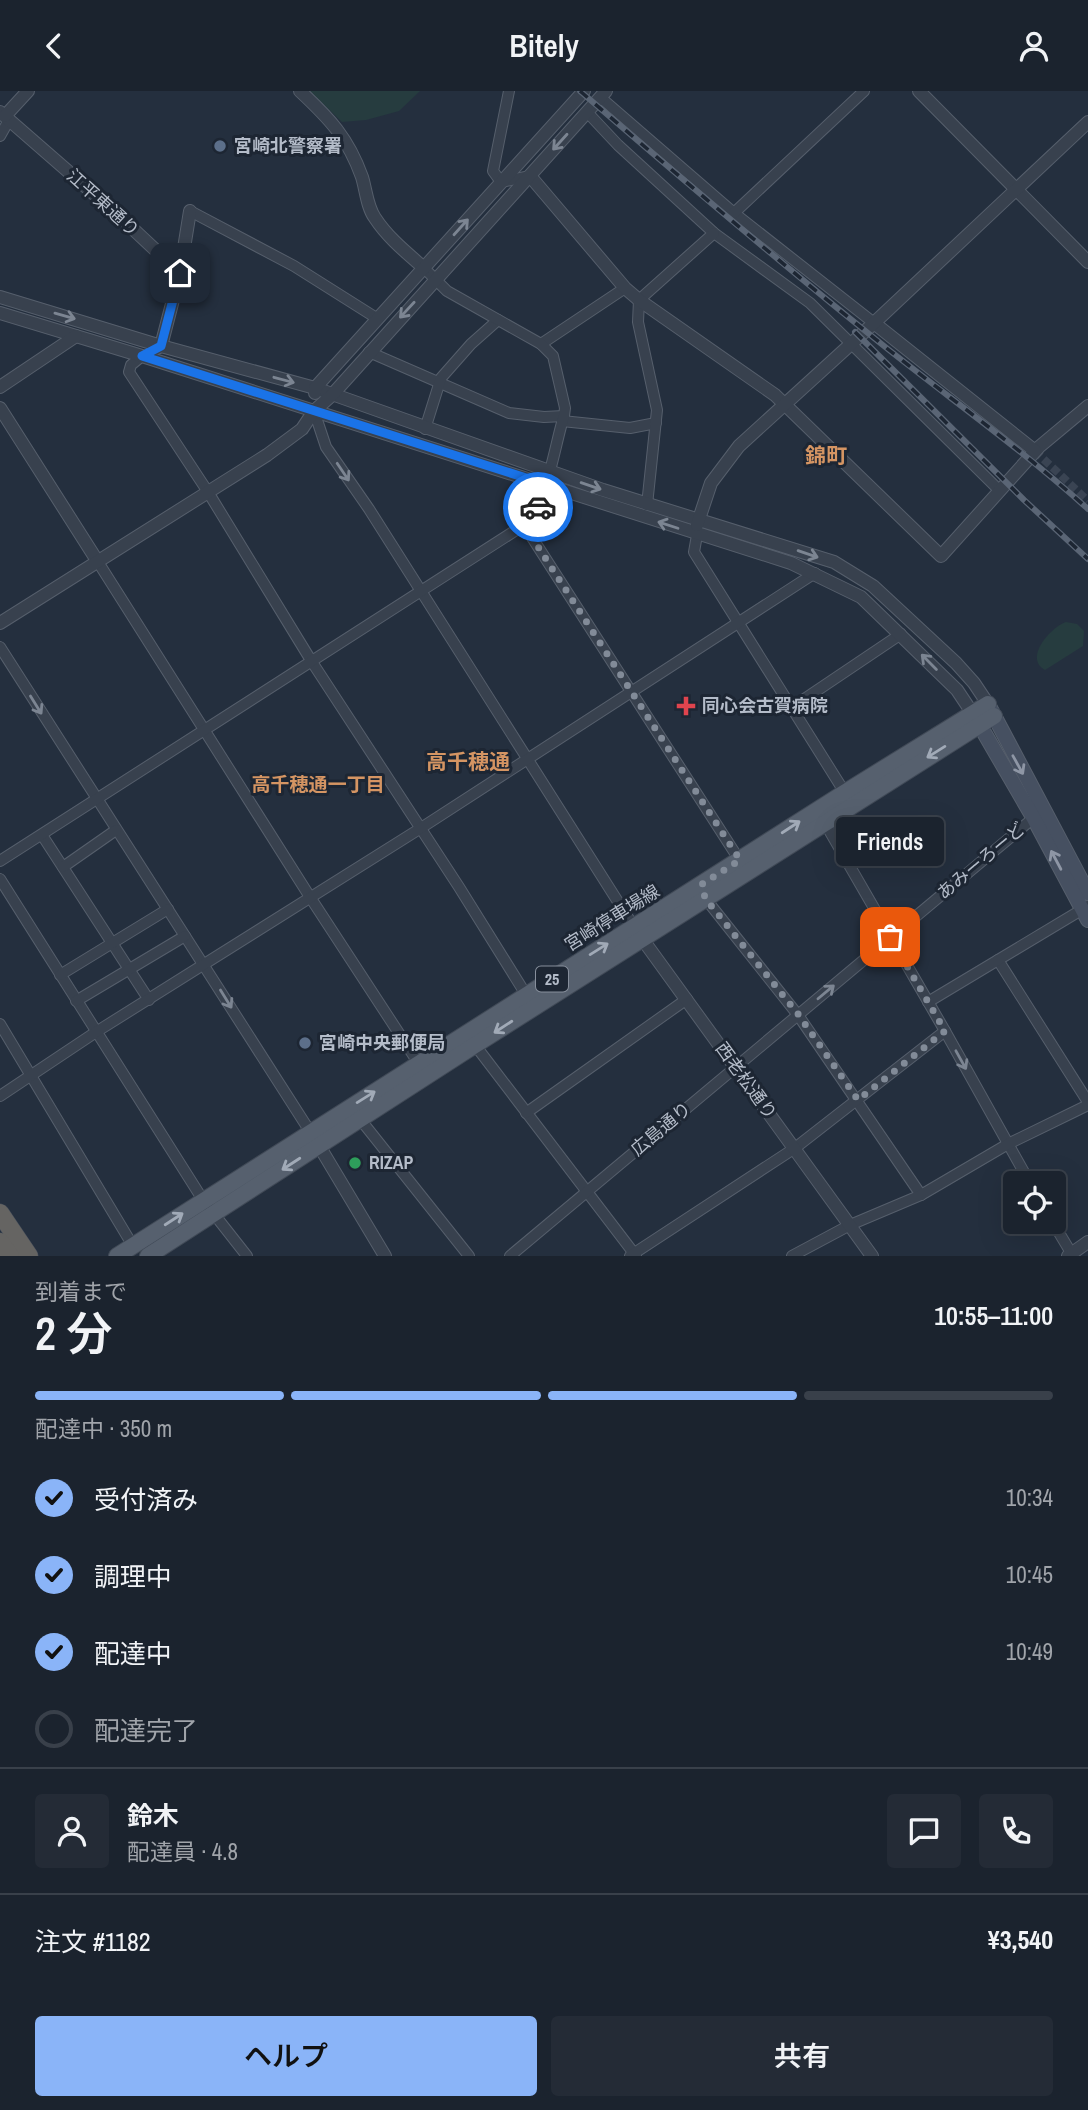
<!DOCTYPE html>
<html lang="ja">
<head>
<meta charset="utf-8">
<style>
	body { margin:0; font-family:"Archivo Narrow","Noto Sans JP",sans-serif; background:#242b36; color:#f1f3f6; height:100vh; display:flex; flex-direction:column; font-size:26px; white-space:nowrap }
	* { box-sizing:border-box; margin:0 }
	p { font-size:23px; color:#a0a4aa }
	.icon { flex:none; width:38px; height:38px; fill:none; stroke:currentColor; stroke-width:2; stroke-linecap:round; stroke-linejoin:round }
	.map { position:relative; height:1165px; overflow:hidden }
	.panel { display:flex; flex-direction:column; background:#1b232e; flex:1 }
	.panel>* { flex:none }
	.buttons { position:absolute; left:1003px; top:1080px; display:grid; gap:14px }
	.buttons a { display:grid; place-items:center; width:63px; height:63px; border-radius:7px; background:#1b232e; box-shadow:0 7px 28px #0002,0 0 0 2px #39404a; font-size:35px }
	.pin { position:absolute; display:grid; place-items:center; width:60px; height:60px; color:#fff; margin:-30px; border-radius:14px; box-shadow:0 4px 10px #0006 }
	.courier { position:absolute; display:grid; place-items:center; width:70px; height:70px; margin:-35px; border:5px solid #1a73e8; border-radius:50%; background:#fff; color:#222; box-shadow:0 2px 9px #0007 }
	.bubble { position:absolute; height:49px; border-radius:7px; background:#1b232e; box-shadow:0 7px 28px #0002,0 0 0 2px #39404a; font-size:23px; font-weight:600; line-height:49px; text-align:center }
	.summary em { font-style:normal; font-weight:600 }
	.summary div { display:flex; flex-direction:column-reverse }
	.summary { display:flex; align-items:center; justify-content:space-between; height:119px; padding:0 35px }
	h1 { font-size:46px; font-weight:600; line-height:52px }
	.bar { display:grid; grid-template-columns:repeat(4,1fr); gap:10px 7px; align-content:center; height:84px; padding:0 35px }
	.bar i { height:9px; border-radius:5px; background:#39404a }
	.bar .on { background:#8ab4f8 }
	.bar p { grid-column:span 4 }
	.line { display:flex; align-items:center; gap:18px; padding:0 35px; border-top:2px solid #39404a }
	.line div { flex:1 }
	.round { display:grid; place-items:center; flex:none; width:74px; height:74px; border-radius:7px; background:#242b36 }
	ol { padding:0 35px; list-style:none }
	li { display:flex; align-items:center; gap:21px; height:77px }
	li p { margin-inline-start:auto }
	li .icon { padding:7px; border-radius:50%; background:#8ab4f8; color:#111; stroke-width:4 }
	li:last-child { color:#a0a4aa }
	li i { width:38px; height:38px; border:4px solid #39404a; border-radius:50% }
	.cta { display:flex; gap:14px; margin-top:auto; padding:14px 35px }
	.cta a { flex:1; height:80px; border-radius:7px; background:#8ab4f8; color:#111; font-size:28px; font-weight:600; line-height:80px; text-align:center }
	.cta a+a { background:#242b36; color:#f1f3f6 }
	header { display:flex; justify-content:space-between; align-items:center; height:91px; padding:0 35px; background:#1b232e; font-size:32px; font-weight:600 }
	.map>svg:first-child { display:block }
	.green { fill:#263c3f }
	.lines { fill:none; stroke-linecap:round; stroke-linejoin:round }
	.pedestrian-tunnel { stroke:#3a4453; stroke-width:8; stroke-dasharray:8 4; stroke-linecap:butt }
	.minor-casing { stroke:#565f6c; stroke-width:12 }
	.tertiary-casing { stroke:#565f6c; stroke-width:14 }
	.secondary-casing { stroke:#565f6c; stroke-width:16 }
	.primary-casing { stroke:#414a57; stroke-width:18 }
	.trunk-casing { stroke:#434c59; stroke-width:19 }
	.minor { stroke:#38414e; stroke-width:10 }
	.tertiary { stroke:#38414e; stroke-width:12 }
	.secondary { stroke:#465061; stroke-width:14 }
	.primary { stroke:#56606e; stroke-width:16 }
	.trunk { stroke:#656462; stroke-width:18 }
	.rail-casing { stroke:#5a6575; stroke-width:6 }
	.rail { stroke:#1d2633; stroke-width:3.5; stroke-dasharray:10; stroke-linecap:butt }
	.oneway { stroke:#7c8592 }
	.oneway2 { stroke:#a1aab7 }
	.oneway3 { stroke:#8e96a5 }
	.done { stroke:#828b98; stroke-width:7; stroke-dasharray:0 12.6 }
	.route { stroke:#1a73e8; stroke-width:9 }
	.service-dot { fill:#5c6f8a; stroke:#1d2633; stroke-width:2.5 }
	.health-dot { fill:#e0444e; stroke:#1d2633; stroke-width:2.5 }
	.leisure-dot { fill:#2e9e5b; stroke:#1d2633; stroke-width:2.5 }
	.labels { text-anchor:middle; stroke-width:6; stroke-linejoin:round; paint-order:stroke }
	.shield { fill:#1d2633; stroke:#878f9c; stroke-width:2 }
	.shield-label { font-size:16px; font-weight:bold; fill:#b4bcc9 }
	.poi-label { font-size:18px; font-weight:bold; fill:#b4bcc9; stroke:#1d2633; text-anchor:start }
	.street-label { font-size:18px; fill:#b4bcc9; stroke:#1d2633 }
	.neighbourhood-label { font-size:19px; font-weight:bold; fill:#d59563; stroke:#1d2633 }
	.quarter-label { font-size:21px; font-weight:bold; fill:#d59563; stroke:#1d2633 }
</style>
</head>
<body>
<header><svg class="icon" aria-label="back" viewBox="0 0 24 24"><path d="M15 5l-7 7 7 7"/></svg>Bitely<svg class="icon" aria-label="person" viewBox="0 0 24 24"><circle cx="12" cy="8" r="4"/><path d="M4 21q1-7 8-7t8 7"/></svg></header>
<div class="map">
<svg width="1088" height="1165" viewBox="0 0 1088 1165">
	<rect width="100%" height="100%" fill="#242f3e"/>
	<g class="green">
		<polygon points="310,0 420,0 399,20 366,29 342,31"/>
		<path d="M1066 531 1077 533 1084 540 1083 555 1045 579C1023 567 1051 536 1066 531Z"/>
	</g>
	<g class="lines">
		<polyline class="pedestrian-tunnel" points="1035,360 1088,410"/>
		<g class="minor-casing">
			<g id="minor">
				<polyline points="509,0 493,80 501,91 530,85"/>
				<polyline points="600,6 734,122 874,232"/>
				<polyline points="587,21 618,54 714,142 810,212 1000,400"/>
				<polyline points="0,45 9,29"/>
				<polyline points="190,120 294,175 378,228"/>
				<polyline points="734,122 864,0"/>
				<polyline points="541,253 625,197"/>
				<polyline points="369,261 509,322 544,326 564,325"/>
				<polyline points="142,265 131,274 129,281 208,401 312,571 459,796 530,910"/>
				<polyline points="314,320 326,356 369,418 634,836"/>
				<polyline points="562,330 630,337 656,332"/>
				<polyline points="425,338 441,287 471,253 498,229"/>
				<polyline points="647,414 657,319 638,231 639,209 714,142"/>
				<polyline points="524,434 742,773"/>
				<polyline points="697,444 694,461 847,705"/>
				<polyline points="98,471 310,806 421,976"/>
				<polyline points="0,556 311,1042"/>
				<polyline points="791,617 901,543"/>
				<polyline points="822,727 945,940 1030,1092"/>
				<polyline points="42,744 149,909"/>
				<path d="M0 770 524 434C546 419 555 352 564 325L565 317 553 265 541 253 447 200 424 177"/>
				<polyline points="63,776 116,739"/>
				<polyline points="0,788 203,1109 247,1165"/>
				<polyline points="704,802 705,807 798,924 921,1104"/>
				<polyline points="998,869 1088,1011"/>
				<polyline points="60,884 168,818"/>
				<polyline points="76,910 185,845"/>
				<polyline points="928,911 1088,815"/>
				<polyline points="0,933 133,1155"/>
				<polyline points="475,954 636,1165"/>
				<polyline points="0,1005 96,941 421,737 815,482"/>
				<polyline points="526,1022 687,908"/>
				<polyline points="360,1028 469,1165"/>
				<polyline points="1052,1130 1073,1165"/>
				<polyline points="510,1165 1037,724"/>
				<polyline points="630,1165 795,1057 945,940"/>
				<polyline points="792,1165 850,1134 921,1104 1008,1053 1088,1014"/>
			</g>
		</g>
		<g class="tertiary-casing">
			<g id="tertiary">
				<path d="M300 0C330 28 348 47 362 86 366 99 367 116 375 127 388 147 407 162 424 177"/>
				<polyline points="919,0 1088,171"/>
				<polyline points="0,21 117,123 180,182"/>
				<polyline points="5,25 28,0"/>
				<polyline points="530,85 625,197 639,209 775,304 941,465 1039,356 1088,315"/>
				<polyline points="0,206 161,255 315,297 603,399 834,471 873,495 956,572 974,592 988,613"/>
				<polyline points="0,222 142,265 791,472 861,506 957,599 973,623"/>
				<polyline points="874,232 1035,360"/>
				<polyline points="155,258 161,255 180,182 190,120"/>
				<polyline points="0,296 76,245"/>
				<polyline points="315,302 315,297 584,0"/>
				<polyline points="0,317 98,471"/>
				<polyline points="697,434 711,392 739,355 874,232 1088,31"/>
				<polyline points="0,532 267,364 302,338 314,320 332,304 606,0"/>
				<polyline points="638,842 872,1165"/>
				<polyline points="315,1048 385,1165"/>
				<polyline points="1068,1165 1088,1151"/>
			</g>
		</g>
		<g class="secondary-casing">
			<g id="secondary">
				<polyline points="990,617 1088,802"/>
				<polyline points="975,626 1033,726 1088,829"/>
			</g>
		</g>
		<g class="primary-casing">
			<g id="primary">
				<polyline points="117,1165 844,702 988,613"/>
				<polyline points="148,1165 475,954 994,625"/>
			</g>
		</g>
		<g class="trunk-casing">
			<g id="trunk">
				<polyline points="0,1122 29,1165"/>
				<polyline points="0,1151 10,1165"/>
			</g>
		</g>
		<use href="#minor" class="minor"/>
		<use href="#tertiary" class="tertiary"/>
		<use href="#secondary" class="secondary"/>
		<use href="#primary" class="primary"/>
		<use href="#trunk" class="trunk"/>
		<g class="rail-casing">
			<g id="rail">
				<path d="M580 0C682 88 784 175 889 259 956 312 1025 361 1088 418"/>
				<polyline points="855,241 1024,409 1088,468"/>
			</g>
		</g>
		<use href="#rail" class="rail"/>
	</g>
	<defs><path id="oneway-shaft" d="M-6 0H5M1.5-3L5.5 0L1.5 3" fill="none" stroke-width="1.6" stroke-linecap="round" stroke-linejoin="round" transform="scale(1.75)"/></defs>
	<g class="oneway">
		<use href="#oneway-shaft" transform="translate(560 51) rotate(132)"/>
		<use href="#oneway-shaft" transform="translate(461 136) rotate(-48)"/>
		<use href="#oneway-shaft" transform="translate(407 219) rotate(133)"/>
		<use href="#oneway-shaft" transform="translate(65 225) rotate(16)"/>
		<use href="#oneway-shaft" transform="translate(284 289) rotate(15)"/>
		<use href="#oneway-shaft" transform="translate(343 381) rotate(56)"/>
		<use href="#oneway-shaft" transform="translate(591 395) rotate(19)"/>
		<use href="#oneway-shaft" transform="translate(668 434) rotate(-162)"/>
		<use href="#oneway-shaft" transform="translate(808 463) rotate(19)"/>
		<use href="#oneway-shaft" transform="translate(929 571) rotate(-135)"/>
		<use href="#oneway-shaft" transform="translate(36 614) rotate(58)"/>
		<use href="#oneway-shaft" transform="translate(826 901) rotate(-40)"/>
		<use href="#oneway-shaft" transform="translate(226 908) rotate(58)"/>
		<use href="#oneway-shaft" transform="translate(961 969) rotate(61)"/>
	</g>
	<g class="oneway2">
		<use href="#oneway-shaft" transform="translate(936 661) rotate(148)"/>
		<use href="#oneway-shaft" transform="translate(791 736) rotate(-33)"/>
		<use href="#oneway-shaft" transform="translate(599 858) rotate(-32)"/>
		<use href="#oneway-shaft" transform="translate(503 936) rotate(147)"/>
		<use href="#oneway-shaft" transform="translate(366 1006) rotate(-32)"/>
		<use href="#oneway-shaft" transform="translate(291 1073) rotate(147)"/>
		<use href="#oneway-shaft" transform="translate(174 1128) rotate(-33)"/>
	</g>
	<g class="oneway3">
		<use href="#oneway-shaft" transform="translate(1018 674) rotate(61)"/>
		<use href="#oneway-shaft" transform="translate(1056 769) rotate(-118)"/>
	</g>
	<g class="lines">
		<polyline class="done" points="538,416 530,430 524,434 740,769 702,793 705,807 798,923 858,1009 945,940 890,846"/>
		<polyline class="route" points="180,182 161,255 142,265 545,393 538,416"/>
	</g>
	<g class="service-dot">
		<circle cx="220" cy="55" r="7"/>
		<circle cx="305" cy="952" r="7"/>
	</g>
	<path class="health-dot" d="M682.5 604.5h7v7h7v7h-7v7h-7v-7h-7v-7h7z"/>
	<circle class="leisure-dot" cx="355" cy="1072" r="7"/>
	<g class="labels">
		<rect class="shield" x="536" y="875.5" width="32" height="25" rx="5"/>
		<g class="shield-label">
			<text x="552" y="894">25</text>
		</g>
		<g class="poi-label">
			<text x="234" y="61">宮崎北警察署</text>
			<text x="702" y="621">同心会古賀病院</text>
			<text x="319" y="958">宮崎中央郵便局</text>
			<text x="369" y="1078">RIZAP</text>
		</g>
		<g class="street-label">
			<text transform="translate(103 112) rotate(42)" y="6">江平東通り</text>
			<text transform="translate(981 770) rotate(-40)" y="6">あみーろーど</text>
			<text transform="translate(612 827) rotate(-32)" y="6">宮崎停車場線</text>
			<text transform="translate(746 990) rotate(54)" y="6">西老松通り</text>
			<text transform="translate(661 1038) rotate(-40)" y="6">広島通り</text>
		</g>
		<g class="neighbourhood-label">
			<text x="318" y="700">高千穂通一丁目</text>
		</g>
		<g class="quarter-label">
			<text x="826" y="372">錦町</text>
			<text x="468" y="678">高千穂通</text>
		</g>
	</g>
</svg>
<div class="buttons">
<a><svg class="icon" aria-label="locate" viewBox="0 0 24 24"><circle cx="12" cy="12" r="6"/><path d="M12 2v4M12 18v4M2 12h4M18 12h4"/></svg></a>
</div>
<div class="pin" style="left:890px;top:846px;background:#ea580c"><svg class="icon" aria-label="bag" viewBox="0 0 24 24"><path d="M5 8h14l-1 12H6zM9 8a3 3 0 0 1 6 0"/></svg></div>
<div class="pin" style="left:180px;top:182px;background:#1f2937"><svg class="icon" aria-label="home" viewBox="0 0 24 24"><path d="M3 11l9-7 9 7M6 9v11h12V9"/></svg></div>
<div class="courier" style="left:538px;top:416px"><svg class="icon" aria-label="car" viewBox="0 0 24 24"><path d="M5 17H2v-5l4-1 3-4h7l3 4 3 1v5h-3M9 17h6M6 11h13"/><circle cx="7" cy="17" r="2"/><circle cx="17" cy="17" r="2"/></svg></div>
<div class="bubble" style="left:836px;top:726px;width:108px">Friends</div>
</div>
<section class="panel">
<div class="summary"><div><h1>2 分</h1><p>到着まで</p></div><em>10:55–11:00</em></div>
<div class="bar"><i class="on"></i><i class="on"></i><i class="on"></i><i></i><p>配達中 · 350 m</p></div>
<ol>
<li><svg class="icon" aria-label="check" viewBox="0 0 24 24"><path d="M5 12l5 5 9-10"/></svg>受付済み<p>10:34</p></li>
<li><svg class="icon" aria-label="check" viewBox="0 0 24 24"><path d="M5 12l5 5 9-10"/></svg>調理中<p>10:45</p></li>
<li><svg class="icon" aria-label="check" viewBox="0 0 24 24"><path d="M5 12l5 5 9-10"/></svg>配達中<p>10:49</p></li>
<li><i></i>配達完了</li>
</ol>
<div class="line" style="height:126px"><a class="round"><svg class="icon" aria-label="person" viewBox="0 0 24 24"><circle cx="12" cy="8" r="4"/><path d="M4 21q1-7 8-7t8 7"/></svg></a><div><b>鈴木</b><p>配達員 · 4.8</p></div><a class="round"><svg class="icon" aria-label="chat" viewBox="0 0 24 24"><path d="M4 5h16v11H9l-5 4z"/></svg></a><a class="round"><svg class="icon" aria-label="phone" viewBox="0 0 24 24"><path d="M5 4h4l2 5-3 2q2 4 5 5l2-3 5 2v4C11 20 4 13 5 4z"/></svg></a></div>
<div class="line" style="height:91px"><div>注文 #1182</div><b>¥3,540</b></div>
<div class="cta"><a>ヘルプ</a><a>共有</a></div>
</section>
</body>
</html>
